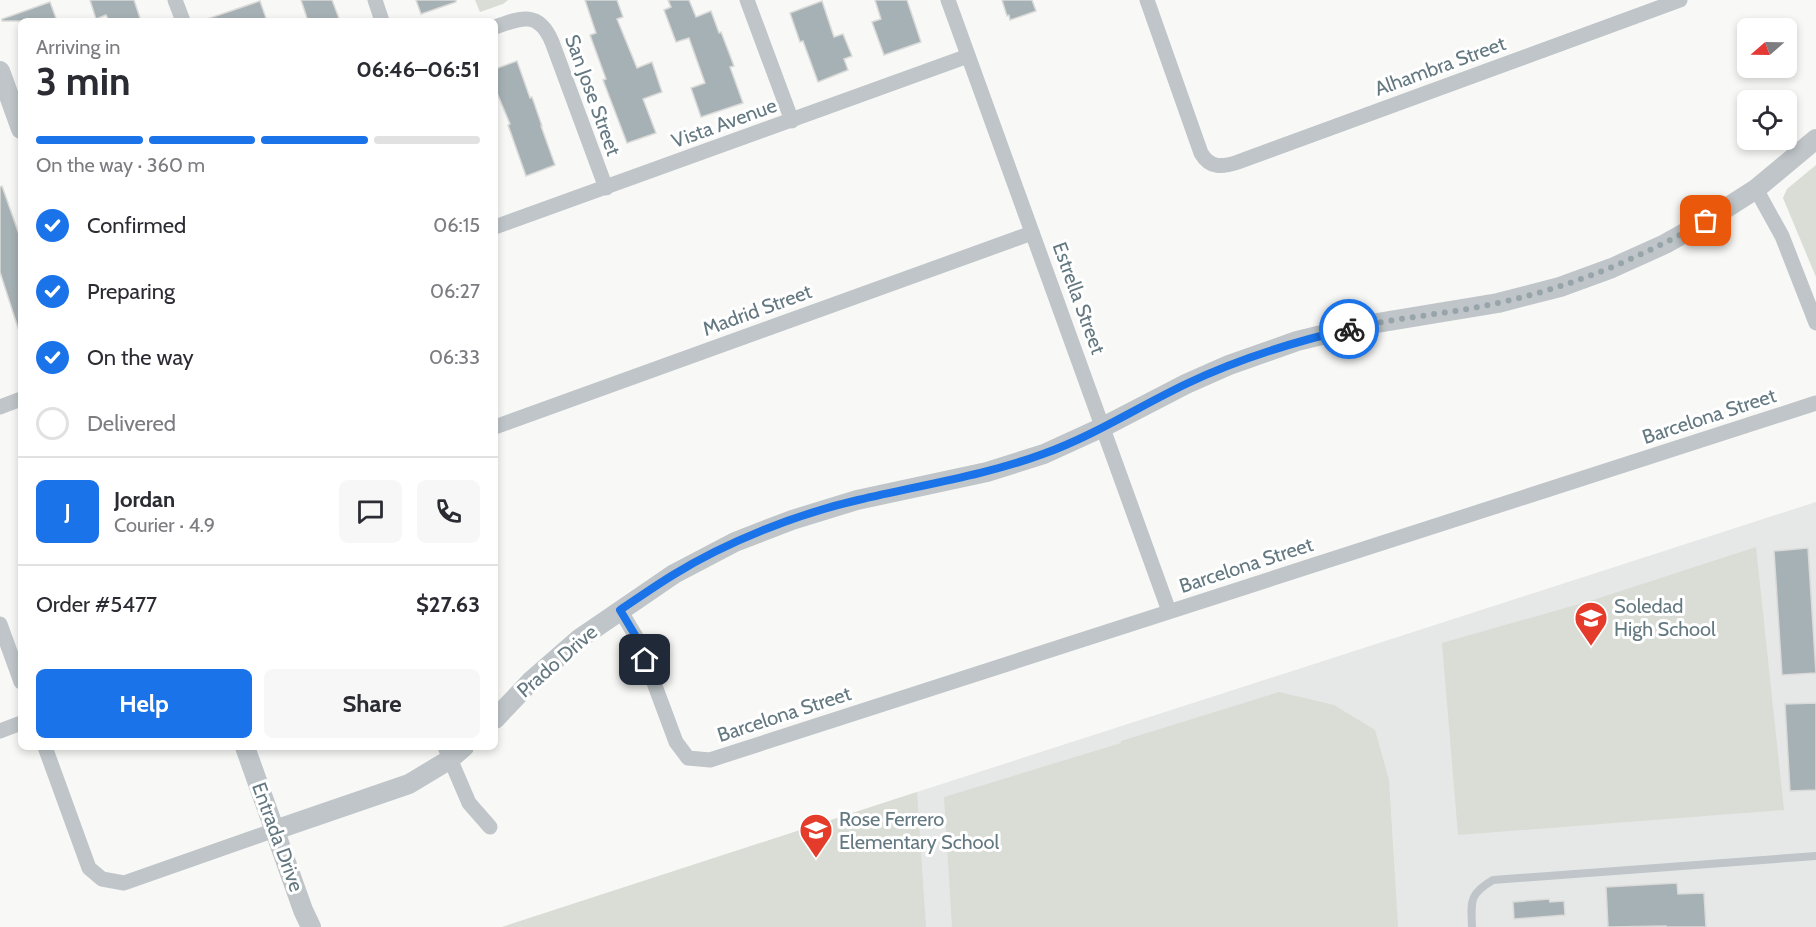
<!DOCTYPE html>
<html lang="en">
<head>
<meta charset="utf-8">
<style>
	body { margin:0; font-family:Cabin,sans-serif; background:#f7f7f7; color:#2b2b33; height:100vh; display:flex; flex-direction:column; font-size:22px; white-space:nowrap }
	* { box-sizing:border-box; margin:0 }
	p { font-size:20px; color:#7c7c81 }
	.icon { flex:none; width:33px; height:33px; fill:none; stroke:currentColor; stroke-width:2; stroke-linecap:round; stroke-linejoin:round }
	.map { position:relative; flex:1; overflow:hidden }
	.side { position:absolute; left:18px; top:18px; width:480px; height:732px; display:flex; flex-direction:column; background:#fff; border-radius:9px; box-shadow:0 3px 9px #0003 }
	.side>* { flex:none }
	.needle { width:39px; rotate:250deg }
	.buttons { position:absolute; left:1737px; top:18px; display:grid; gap:12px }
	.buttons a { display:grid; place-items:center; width:60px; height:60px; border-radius:9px; background:#fff; box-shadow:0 3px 9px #0003; font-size:30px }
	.pin { position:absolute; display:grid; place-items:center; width:51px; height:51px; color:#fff; margin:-26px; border-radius:12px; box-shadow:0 3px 9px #0006 }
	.courier { position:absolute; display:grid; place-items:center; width:60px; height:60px; margin:-30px; border:4px solid #1a73e8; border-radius:50%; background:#fff; color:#222; box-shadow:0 2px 8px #0007 }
	.headline em { font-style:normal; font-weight:700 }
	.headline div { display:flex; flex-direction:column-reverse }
	.headline { display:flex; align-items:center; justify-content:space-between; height:102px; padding:0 18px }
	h1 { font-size:39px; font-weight:700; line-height:45px }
	.bar { display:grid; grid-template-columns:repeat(4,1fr); gap:9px 6px; align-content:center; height:72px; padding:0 18px }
	.bar i { height:8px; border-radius:4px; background:#e1e1e2 }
	.bar .on { background:#1a73e8 }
	.bar p { grid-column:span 4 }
	.line { display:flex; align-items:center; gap:15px; padding:0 18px; border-top:2px solid #e1e1e2 }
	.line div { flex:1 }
	.round { display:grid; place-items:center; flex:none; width:63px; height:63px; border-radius:9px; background:#f7f7f7 }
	ol { padding:0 18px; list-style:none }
	li { display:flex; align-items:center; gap:18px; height:66px }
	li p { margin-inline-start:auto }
	li .icon { padding:6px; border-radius:50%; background:#1a73e8; color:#fff; stroke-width:4 }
	li:last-child { color:#7c7c81 }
	li i { width:33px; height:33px; border:3px solid #e1e1e2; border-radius:50% }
	.button { display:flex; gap:12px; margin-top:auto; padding:12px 18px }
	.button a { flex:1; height:69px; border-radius:9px; background:#1a73e8; color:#fff; font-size:24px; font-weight:700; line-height:69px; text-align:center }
	.button a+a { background:#f7f7f7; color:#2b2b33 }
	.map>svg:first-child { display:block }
	.built { fill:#e6e8e7 }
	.green { fill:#d9ddd5 }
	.building { fill:#a6b1b5; stroke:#dadad8; stroke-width:1.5 }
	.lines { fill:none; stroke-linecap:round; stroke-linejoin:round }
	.service { stroke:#bfc5c8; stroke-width:8 }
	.minor { stroke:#bfc5c8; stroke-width:15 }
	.tertiary { stroke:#bfc5c8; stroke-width:20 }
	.done { stroke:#97a5aa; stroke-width:6; stroke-dasharray:0 10.8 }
	.route { stroke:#1a73e8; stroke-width:8 }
	.labels { text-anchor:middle; stroke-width:6; stroke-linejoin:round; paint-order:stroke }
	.street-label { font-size:20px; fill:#637881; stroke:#fff }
	.poi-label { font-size:20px; fill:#637881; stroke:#fff; text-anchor:start }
</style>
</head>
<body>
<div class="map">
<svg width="1816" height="927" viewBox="0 0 1816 927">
	<rect width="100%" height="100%" fill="#f8f8f6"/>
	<polygon class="built" points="1816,502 1816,927 502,927 917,792"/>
	<g class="green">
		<polygon points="475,0 508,0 503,4 480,12"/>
		<polygon points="1816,165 1816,277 1783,198 1787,189"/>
		<polygon points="1756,547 1784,810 1458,835 1442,643 1593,600"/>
		<polygon points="1279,692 1334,705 1375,730 1389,780 1398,927 952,927 944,797 1121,743 1121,741"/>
		<polygon points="917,792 926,927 502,927"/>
	</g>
	<g class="building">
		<polygon points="90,0 134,0 141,21 109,21 106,15 96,19"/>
		<polygon points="301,0 332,0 340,21 308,21"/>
		<polygon points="416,0 456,0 456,2 421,14"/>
		<polygon points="585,0 617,0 623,17 617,19 637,68 652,62 662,92 643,99 656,133 627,143 603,80 606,79 590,35 596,33"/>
		<polygon points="668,0 689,0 696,17 711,11 719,33 721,32 734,66 730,67 743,103 701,117 691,88 705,83 689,38 676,42 664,10 671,7"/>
		<polygon points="875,0 907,0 921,42 884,55 872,22 881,19"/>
		<polygon points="1002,0 1032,0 1036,11 1010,20 1009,15 1007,16"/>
		<polygon points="260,1 267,21 207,21 207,19"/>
		<polygon points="822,1 834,37 843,34 852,56 844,59 848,70 818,82 803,41 800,42 790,13"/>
		<polygon points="50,2 57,21 2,21 2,19"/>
		<polygon points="517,61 530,98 532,97 542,126 541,126 555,165 526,176 508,125 510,124 495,88 495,69"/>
		<polygon points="2,186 21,240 21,331 19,331 0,272 0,187"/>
		<polygon points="1808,548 1816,673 1782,675 1774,551"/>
		<polygon points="1816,703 1816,790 1790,791 1785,704"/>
		<polygon points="1677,883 1678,894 1704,893 1706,927 1666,927 1666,926 1608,927 1606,887"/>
		<polygon points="1549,899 1550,902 1564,901 1565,915 1514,919 1513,902"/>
	</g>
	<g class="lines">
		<path class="service" d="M1472 927C1471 901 1469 894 1493 880L1816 856"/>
		<g class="minor">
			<polyline points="175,0 183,21"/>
			<polyline points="375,0 382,21"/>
			<polyline points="747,0 792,121"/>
			<polyline points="948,0 1169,611"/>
			<path d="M1147 0 1201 153C1210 169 1223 167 1238 162L1680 0"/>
			<path d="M495 27C522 17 539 11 552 42L606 188"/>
			<polyline points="1756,189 1782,236 1816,323"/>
			<polyline points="495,227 968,56"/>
			<polyline points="0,407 21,399"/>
			<polyline points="495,427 1032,233"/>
			<polyline points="620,610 638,640 676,742 688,758 710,760 1816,403"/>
			<polyline points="0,624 21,682"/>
			<polyline points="0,731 21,723"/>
			<polyline points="45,747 89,868 102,879 124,883 275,830"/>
			<polyline points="445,747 469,803 490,827"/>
		</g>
		<g class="tertiary">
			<polyline points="0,71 21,129"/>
			<polyline points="495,719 532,680 579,639 674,574 735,542 792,520 857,500 987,472 1044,454 1103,427 1186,384 1229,365 1297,341 1359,326 1498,303 1560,287 1612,268 1665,244 1706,221 1756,189 1816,139"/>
			<polyline points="245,747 303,910 311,927"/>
			<polyline points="275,830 409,784 449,760 464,747"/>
		</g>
	</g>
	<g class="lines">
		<path class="done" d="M1349 329C1398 317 1449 314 1498 303 1575 286 1637 259 1706 221"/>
		<path class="route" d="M645 660 638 640 620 610C638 598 655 586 673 575 726 542 797 514 858 500 920 485 983 476 1043 454 1093 436 1138 407 1186 384 1238 359 1293 342 1349 329"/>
	</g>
	<defs>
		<g id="school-pin" transform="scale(1.725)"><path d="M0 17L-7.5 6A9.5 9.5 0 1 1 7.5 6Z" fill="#e43b2a" stroke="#fff"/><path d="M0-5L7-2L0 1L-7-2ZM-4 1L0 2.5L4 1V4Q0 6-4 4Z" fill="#fff"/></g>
	</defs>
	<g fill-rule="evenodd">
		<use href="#school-pin" x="1591" y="618"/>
		<use href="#school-pin" x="816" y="830"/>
	</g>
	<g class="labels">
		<g class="street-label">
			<text transform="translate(1440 66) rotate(-20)" y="7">Alhambra Street</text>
			<text transform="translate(593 95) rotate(70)" y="7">San Jose Street</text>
			<text transform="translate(724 123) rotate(-20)" y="7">Vista Avenue</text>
			<text transform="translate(1079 298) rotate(70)" y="7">Estrella Street</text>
			<text transform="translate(757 310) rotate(-20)" y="7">Madrid Street</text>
			<text transform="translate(1709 416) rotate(-18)" y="7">Barcelona Street</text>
			<text transform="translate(1246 565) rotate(-18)" y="7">Barcelona Street</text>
			<text transform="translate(557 661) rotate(-41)" y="7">Prado Drive</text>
			<text transform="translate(784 714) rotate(-18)" y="7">Barcelona Street</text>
			<text transform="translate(278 837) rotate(70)" y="7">Entrada Drive</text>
		</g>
		<g class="poi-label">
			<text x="1614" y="613">Soledad<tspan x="1614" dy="23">High School</tspan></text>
			<text x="839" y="826">Rose Ferrero<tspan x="839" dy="23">Elementary School</tspan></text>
		</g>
	</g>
</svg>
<div class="buttons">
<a><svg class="needle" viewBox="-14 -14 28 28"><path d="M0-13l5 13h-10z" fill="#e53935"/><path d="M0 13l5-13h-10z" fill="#7c7c81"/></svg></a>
<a><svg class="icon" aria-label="locate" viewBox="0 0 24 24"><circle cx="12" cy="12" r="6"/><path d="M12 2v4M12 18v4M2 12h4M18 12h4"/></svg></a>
</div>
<div class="pin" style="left:1706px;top:221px;background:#ea580c"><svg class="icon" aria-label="bag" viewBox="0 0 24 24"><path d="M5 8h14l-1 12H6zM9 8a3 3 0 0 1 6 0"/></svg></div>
<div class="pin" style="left:645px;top:660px;background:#1f2937"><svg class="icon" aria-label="home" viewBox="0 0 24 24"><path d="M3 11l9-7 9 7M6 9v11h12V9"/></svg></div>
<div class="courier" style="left:1349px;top:329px"><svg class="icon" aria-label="bike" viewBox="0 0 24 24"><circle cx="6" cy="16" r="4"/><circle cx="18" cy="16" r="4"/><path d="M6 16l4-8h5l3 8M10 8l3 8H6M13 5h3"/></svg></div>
<section class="side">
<div class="headline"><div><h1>3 min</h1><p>Arriving in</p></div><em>06:46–06:51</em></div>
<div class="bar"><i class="on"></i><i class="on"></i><i class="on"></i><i></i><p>On the way · 360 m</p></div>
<ol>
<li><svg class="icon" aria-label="check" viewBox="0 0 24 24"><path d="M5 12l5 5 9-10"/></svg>Confirmed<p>06:15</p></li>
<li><svg class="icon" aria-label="check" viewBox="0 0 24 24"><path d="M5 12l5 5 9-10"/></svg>Preparing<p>06:27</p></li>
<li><svg class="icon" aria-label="check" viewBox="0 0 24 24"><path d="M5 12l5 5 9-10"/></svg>On the way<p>06:33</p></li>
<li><i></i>Delivered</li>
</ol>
<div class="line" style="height:108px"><b class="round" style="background:#1a73e8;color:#fff">J</b><div><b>Jordan</b><p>Courier · 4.9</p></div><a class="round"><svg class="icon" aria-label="chat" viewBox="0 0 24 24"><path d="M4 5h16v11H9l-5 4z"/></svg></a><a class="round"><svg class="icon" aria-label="phone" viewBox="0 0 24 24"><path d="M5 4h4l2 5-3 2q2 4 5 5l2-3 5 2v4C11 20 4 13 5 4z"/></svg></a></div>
<div class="line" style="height:78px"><div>Order #5477</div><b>$27.63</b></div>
<div class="button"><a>Help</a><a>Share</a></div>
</section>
</div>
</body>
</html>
